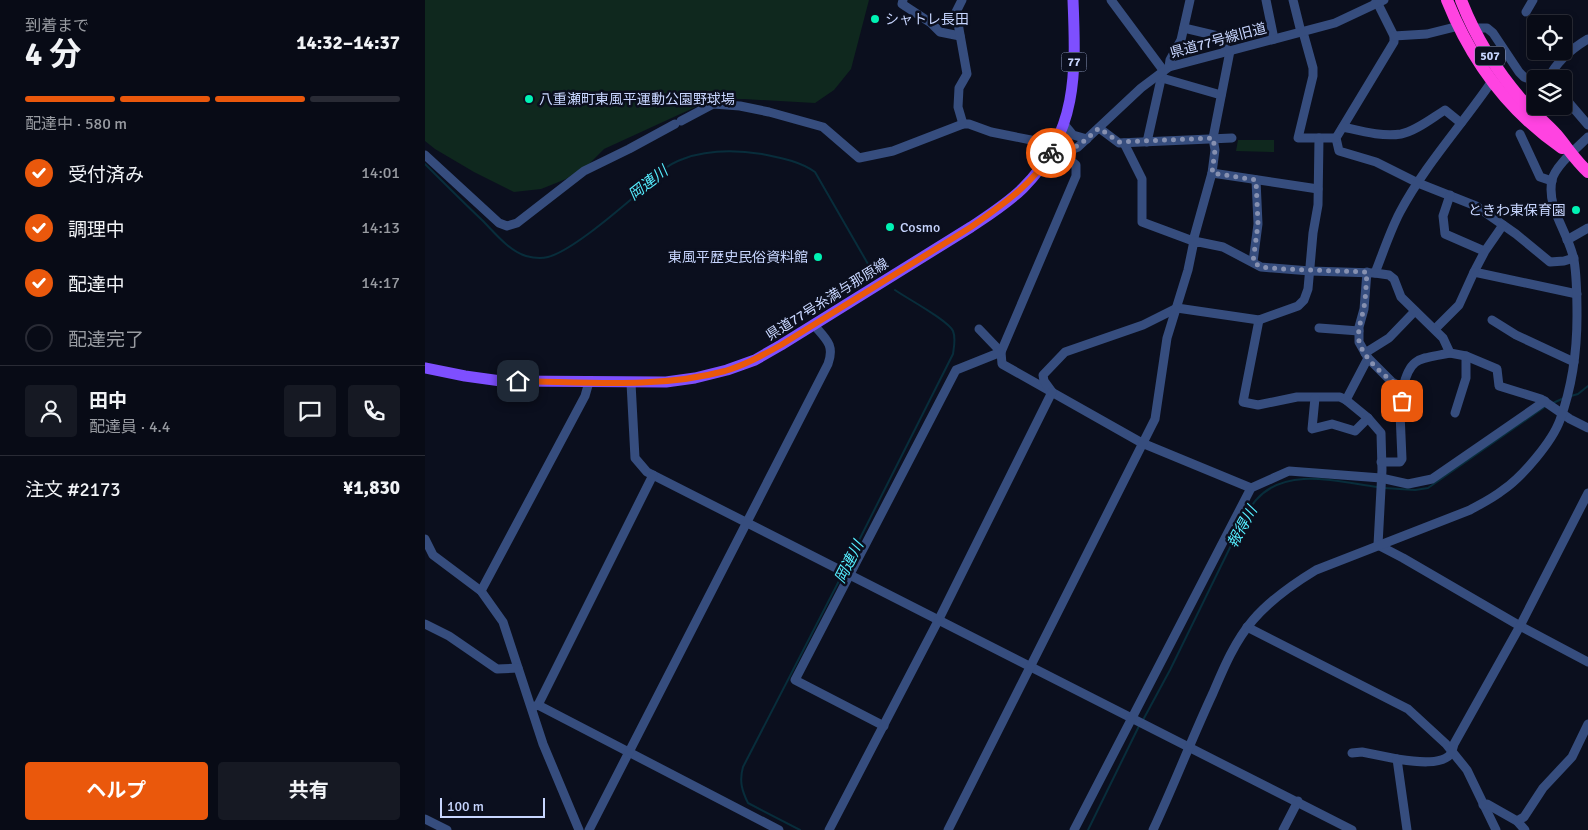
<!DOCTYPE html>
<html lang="ja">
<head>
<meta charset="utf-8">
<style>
	body { margin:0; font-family:Signika,"Noto Sans JP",sans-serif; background:#161923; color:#f1f3f6; height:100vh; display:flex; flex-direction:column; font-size:19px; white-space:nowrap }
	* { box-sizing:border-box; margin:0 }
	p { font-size:16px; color:#989ba1 }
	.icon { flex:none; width:28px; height:28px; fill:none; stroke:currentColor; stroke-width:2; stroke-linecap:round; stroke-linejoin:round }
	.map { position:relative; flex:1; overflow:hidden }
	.side { display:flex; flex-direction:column; background:#080b16; width:425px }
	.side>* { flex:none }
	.controls { position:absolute; left:1102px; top:15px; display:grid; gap:10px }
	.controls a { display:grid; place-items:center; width:45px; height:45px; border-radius:5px; background:#080b16; box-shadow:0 2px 8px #0003,0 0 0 1px #292b35; font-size:25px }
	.scale { position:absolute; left:15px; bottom:12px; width:105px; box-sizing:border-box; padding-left:5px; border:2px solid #c8d6ff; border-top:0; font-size:14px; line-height:18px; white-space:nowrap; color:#c8d6ff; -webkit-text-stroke:4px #0b0f1e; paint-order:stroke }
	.pin { position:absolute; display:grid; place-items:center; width:42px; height:42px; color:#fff; margin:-21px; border-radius:10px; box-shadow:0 2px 8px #0006 }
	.courier { position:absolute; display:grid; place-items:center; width:50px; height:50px; margin:-25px; border:4px solid #ea580c; border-radius:50%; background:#fff; color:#222; box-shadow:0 1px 6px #0007 }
	.head em { font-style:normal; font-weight:700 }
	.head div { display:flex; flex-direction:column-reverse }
	.head { display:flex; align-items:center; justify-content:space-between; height:85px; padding:0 25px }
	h1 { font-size:32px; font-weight:700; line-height:38px }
	.bar { display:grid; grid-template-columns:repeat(4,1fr); gap:8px 5px; align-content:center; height:60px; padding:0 25px }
	.bar i { height:6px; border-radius:4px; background:#292b35 }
	.bar .on { background:#ea580c }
	.bar p { grid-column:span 4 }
	.line { display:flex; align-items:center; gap:12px; padding:0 25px; border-top:1px solid #292b35 }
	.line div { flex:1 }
	.round { display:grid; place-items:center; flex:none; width:52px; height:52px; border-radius:5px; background:#161923 }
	ol { padding:0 25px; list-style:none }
	li { display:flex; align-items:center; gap:15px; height:55px }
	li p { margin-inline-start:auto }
	li .icon { padding:5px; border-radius:50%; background:#ea580c; color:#fff; stroke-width:4 }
	li:last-child { color:#989ba1 }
	li i { width:28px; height:28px; border:2px solid #292b35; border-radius:50% }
	.cta { display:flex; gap:10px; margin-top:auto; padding:10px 25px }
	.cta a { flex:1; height:58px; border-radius:5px; background:#ea580c; color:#fff; font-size:20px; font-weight:700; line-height:58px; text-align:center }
	.cta a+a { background:#161923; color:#f1f3f6 }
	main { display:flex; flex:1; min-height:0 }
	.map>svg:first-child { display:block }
	.green { fill:#0f281e }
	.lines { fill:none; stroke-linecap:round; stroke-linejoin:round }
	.stream { stroke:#082d3b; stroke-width:2 }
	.minor { stroke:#364d7e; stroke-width:9 }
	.major { stroke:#7e4fff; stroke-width:11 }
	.highway { stroke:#ff43e1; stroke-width:12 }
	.done { stroke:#8690b0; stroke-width:5; stroke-dasharray:0 9 }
	.route { stroke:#ea580c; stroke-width:6 }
	.poi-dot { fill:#00f3b4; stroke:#0b0f1e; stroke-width:2 }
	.labels { text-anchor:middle; stroke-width:5; stroke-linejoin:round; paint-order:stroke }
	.shield { fill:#0b0f1e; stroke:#8f9abc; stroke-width:1 }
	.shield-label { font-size:12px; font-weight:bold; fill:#c8d6ff }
	.poi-label { font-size:14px; fill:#c8d6ff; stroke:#0b0f1e; text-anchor:start }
	.street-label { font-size:14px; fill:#c8d6ff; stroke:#0b0f1e }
	.water-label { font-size:15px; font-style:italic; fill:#56eeff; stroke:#0b0f1e }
</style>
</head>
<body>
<main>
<section class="side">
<div class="head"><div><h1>4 分</h1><p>到着まで</p></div><em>14:32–14:37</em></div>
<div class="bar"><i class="on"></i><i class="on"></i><i class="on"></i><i></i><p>配達中 · 580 m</p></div>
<ol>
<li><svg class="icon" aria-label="check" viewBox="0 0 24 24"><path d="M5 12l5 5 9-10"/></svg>受付済み<p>14:01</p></li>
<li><svg class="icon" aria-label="check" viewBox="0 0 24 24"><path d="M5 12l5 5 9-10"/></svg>調理中<p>14:13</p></li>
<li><svg class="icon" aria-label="check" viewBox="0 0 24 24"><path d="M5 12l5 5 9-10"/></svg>配達中<p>14:17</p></li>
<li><i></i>配達完了</li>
</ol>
<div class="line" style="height:90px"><a class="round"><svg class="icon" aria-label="person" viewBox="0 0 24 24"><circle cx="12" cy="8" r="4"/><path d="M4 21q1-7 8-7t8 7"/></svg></a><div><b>田中</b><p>配達員 · 4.4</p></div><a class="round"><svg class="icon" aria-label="chat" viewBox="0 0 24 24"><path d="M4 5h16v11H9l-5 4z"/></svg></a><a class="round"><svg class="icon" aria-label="phone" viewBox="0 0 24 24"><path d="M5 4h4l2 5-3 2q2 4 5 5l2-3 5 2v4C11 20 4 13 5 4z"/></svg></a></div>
<div class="line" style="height:65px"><div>注文 #2173</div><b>¥1,830</b></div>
<div class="cta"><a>ヘルプ</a><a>共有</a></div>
</section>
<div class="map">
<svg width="1163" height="830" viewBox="0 0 1163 830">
	<rect width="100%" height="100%" fill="#0b0f1e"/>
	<g class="green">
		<polygon points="0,0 444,0 426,69 409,90 390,103 319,99 288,99 179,149 163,165 141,179 116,189 89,192 49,172 10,149 0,141"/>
		<polygon points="813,140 849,140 849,152 811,151"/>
	</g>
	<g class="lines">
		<g class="stream">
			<path d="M0 164C19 183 38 202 57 220 69 232 84 251 101 256 108 258 116 259 123 257 147 251 196 208 216 191 229 178 240 165 258 159 282 150 311 150 337 154 356 158 374 161 390 172L443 264"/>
			<polyline points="1146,396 1153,394 1163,386"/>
			<polyline points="1128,403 1139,398"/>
			<polyline points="959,488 990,490 1003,488 1121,406"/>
			<path d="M420 568 528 354C529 347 531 338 528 331 523 320 481 298 470 290"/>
			<path d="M718 720 745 670 819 519C823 512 827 504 832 499 862 466 914 482 952 487"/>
			<path d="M375 830 323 803C317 791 314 781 318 767L417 575"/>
			<polyline points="663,830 714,726"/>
		</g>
		<g class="minor">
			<polyline points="478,0 477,4 506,23 515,32 535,36"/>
			<polyline points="537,0 531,12 542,74 534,88 533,107 538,124"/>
			<polyline points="686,0 738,70 722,142"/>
			<polyline points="841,0 849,39"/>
			<polyline points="868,0 876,32"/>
			<polyline points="951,0 969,36 969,42 911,138 914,151 951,162 993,183 1051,206 1091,234 1125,262 1139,261 1149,258"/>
			<polyline points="1101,12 1108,0"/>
			<polyline points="759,28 797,37 802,51"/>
			<polyline points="1048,28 1062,28 1068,33 1094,72 1099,77 1111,82"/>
			<polyline points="878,32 888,68 888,76 873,138 911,138"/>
			<polyline points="969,36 1002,34 1034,26"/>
			<polyline points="744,67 745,60 756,40 765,0"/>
			<polyline points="737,78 796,95"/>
			<path d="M1123 79C1132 61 1146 49 1163 39"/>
			<polyline points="1139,97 1163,125"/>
			<path d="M256 121 288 104 315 106 344 112 398 127 434 158 468 151 538 124H544L566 132 611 141C630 147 630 157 653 147L716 88 744 67 910 23 959 0"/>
			<polyline points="639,124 648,135 662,139"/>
			<path d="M918 127C936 131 957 137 976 134 991 131 1007 118 1020 110L1036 123"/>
			<polyline points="674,128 694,143 807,138"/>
			<polyline points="1095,134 1115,177 1127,181"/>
			<polyline points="699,143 717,179 717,222 768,241 787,173 790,150 788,138 805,51"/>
			<polyline points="0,155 74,223 82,226 92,223 159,171 204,149 250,124"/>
			<polyline points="787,173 893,189"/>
			<polyline points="1025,195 1018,216 1020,234 1059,251"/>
			<polyline points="1078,225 1060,251 1049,272 1152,294"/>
			<polyline points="1142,240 1163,228"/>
			<polyline points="828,262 833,224 831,180"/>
			<path d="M950 273C958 253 965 231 975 212 1000 165 1037 125 1067 81"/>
			<polyline points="834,320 818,402 833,405 872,397 915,397 921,400 943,418 956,433 957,470 953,545"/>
			<polyline points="1067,320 1091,335 1149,362"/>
			<polyline points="894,328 934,331"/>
			<polyline points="554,329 576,352 577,364 717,443 826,488"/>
			<polyline points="1010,329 1034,305 1049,272"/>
			<polyline points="940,353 964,338 990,311"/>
			<path d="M943 358 967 382 978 388C985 355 997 359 1025 353"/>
			<polyline points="206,383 210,458 222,472 927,830"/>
			<polyline points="627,392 619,381 618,375 640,352 718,325 752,308 834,320 873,306 879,300 883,289 888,233 893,205 894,138"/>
			<polyline points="890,398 887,429 907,424 930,431 943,418"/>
			<polyline points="921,400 943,358 934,342 934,327 939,309 942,272"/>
			<polyline points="1030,413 1041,378 1041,356"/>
			<polyline points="956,462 975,462 977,459 975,413 978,388"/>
			<polyline points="0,539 8,555 56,591 78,622 118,744 154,830"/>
			<polyline points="953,545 978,558 1095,626 1163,662"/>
			<polyline points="56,591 160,396 164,382"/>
			<polyline points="0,624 24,636 72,669 93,668"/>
			<polyline points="822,627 983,709 1021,744 1042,770 1071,830"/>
			<polyline points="113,705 354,830"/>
			<polyline points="108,707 113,705 228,475"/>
			<polyline points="459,726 370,680 531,370 576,352 651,176 651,165 634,151"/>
			<polyline points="927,753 937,752 972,759"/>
			<polyline points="1058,805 1062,804 1092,821 1100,830"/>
			<polyline points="0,819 22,830"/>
			<polyline points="1092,821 1099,817 1118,788 1147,757 1163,724"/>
			<path d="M164 830 403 364C410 345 401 339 389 325"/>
			<polyline points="404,830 514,619 627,392"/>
			<polyline points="523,830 730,419 742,338 763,270 769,241 798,247 836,267 885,271 950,273 964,275 969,279 976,297 1018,338 1025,353 1041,356 1072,369 1074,386 1116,399 1145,419 1163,428"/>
			<polyline points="649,830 826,488 864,471 956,478 983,484 1007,479 1120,401"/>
			<path d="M728 830C749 785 767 738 788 693 799 667 810 641 828 620 846 599 868 584 891 570L1045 510C1056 504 1068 498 1078 490 1097 477 1127 442 1135 420 1147 387 1152 352 1152 316 1152 298 1152 278 1149 260 1144 233 1121 208 1127 180 1130 166 1152 148 1163 137"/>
			<polyline points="858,830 873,801"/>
			<path d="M982 830 972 759C985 761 1019 767 1027 752 1027 751 1029 744 1029 744L1095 626 1163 493"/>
		</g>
		<path class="major" d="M0 368 40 376 76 381 241 382 270 378 302 370 330 360 356 345 546 227C564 215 583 203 598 188 653 133 651 73 648 0"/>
		<g class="highway">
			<path d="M1022 0C1046 60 1083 111 1137 148"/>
			<path d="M1036 0C1051 39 1075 76 1103 107 1112 116 1122 124 1131 134 1142 147 1150 160 1163 172"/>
		</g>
	</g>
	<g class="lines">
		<path class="done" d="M626 153 628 151C650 152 658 142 674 128L694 142 788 138 790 150 787 173 831 180 833 224 828 262 836 267 857 269 942 272C941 284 941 295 939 307 937 318 932 330 934 341 938 359 963 380 978 388L977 401"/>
		<path class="route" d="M93 381C162 382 233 389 300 371 320 365 338 355 356 345L546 227C576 206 607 185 626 153"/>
	</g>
	<g class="poi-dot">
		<circle cx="450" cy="19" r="5"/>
		<circle cx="104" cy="99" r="5"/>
		<circle cx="1151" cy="210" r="5"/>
		<circle cx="465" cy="227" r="5"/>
		<circle cx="393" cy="257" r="5"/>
	</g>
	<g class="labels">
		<g class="shield">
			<rect x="1050" y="46.5" width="30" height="19" rx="4"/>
			<rect x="636.5" y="52.5" width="25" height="19" rx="4"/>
		</g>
		<g class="shield-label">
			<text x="1065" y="60">507</text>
			<text x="649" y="66">77</text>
		</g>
		<g class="poi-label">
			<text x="460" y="24">シャトレ長田</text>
			<text x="114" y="104">八重瀬町東風平運動公園野球場</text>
			<text x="1141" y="215" text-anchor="end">ときわ東保育園</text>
			<text x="475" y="232">Cosmo</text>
			<text x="383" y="262" text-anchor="end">東風平歴史民俗資料館</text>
		</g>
		<g class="street-label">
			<text transform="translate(793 40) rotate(-15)" y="5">県道77号線旧道</text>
			<text transform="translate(402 299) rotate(-32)" y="5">県道77号糸満与那原線</text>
		</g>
		<g class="water-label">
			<text transform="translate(223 183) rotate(-38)" y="5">岡連川</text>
			<text transform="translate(817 527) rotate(-61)" y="5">報得川</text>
			<text transform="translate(424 562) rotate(-63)" y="5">岡連川</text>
		</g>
	</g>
</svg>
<div class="controls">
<a><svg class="icon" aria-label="locate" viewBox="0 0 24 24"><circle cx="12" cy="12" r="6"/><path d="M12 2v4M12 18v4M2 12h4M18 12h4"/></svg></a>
<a><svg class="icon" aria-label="layers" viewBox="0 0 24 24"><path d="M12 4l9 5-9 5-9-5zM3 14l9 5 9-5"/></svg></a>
</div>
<div class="scale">100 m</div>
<div class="pin" style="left:977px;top:401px;background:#ea580c"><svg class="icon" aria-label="bag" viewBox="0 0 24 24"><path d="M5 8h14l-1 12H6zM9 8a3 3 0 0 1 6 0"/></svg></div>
<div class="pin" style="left:93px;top:381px;background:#1f2937"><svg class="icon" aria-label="home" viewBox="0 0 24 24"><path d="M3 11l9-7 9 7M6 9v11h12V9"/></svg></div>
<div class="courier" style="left:626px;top:153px"><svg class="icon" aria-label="bike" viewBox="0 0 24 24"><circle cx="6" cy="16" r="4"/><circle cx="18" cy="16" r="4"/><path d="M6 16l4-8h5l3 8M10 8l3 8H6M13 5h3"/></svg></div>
</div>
</main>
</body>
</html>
